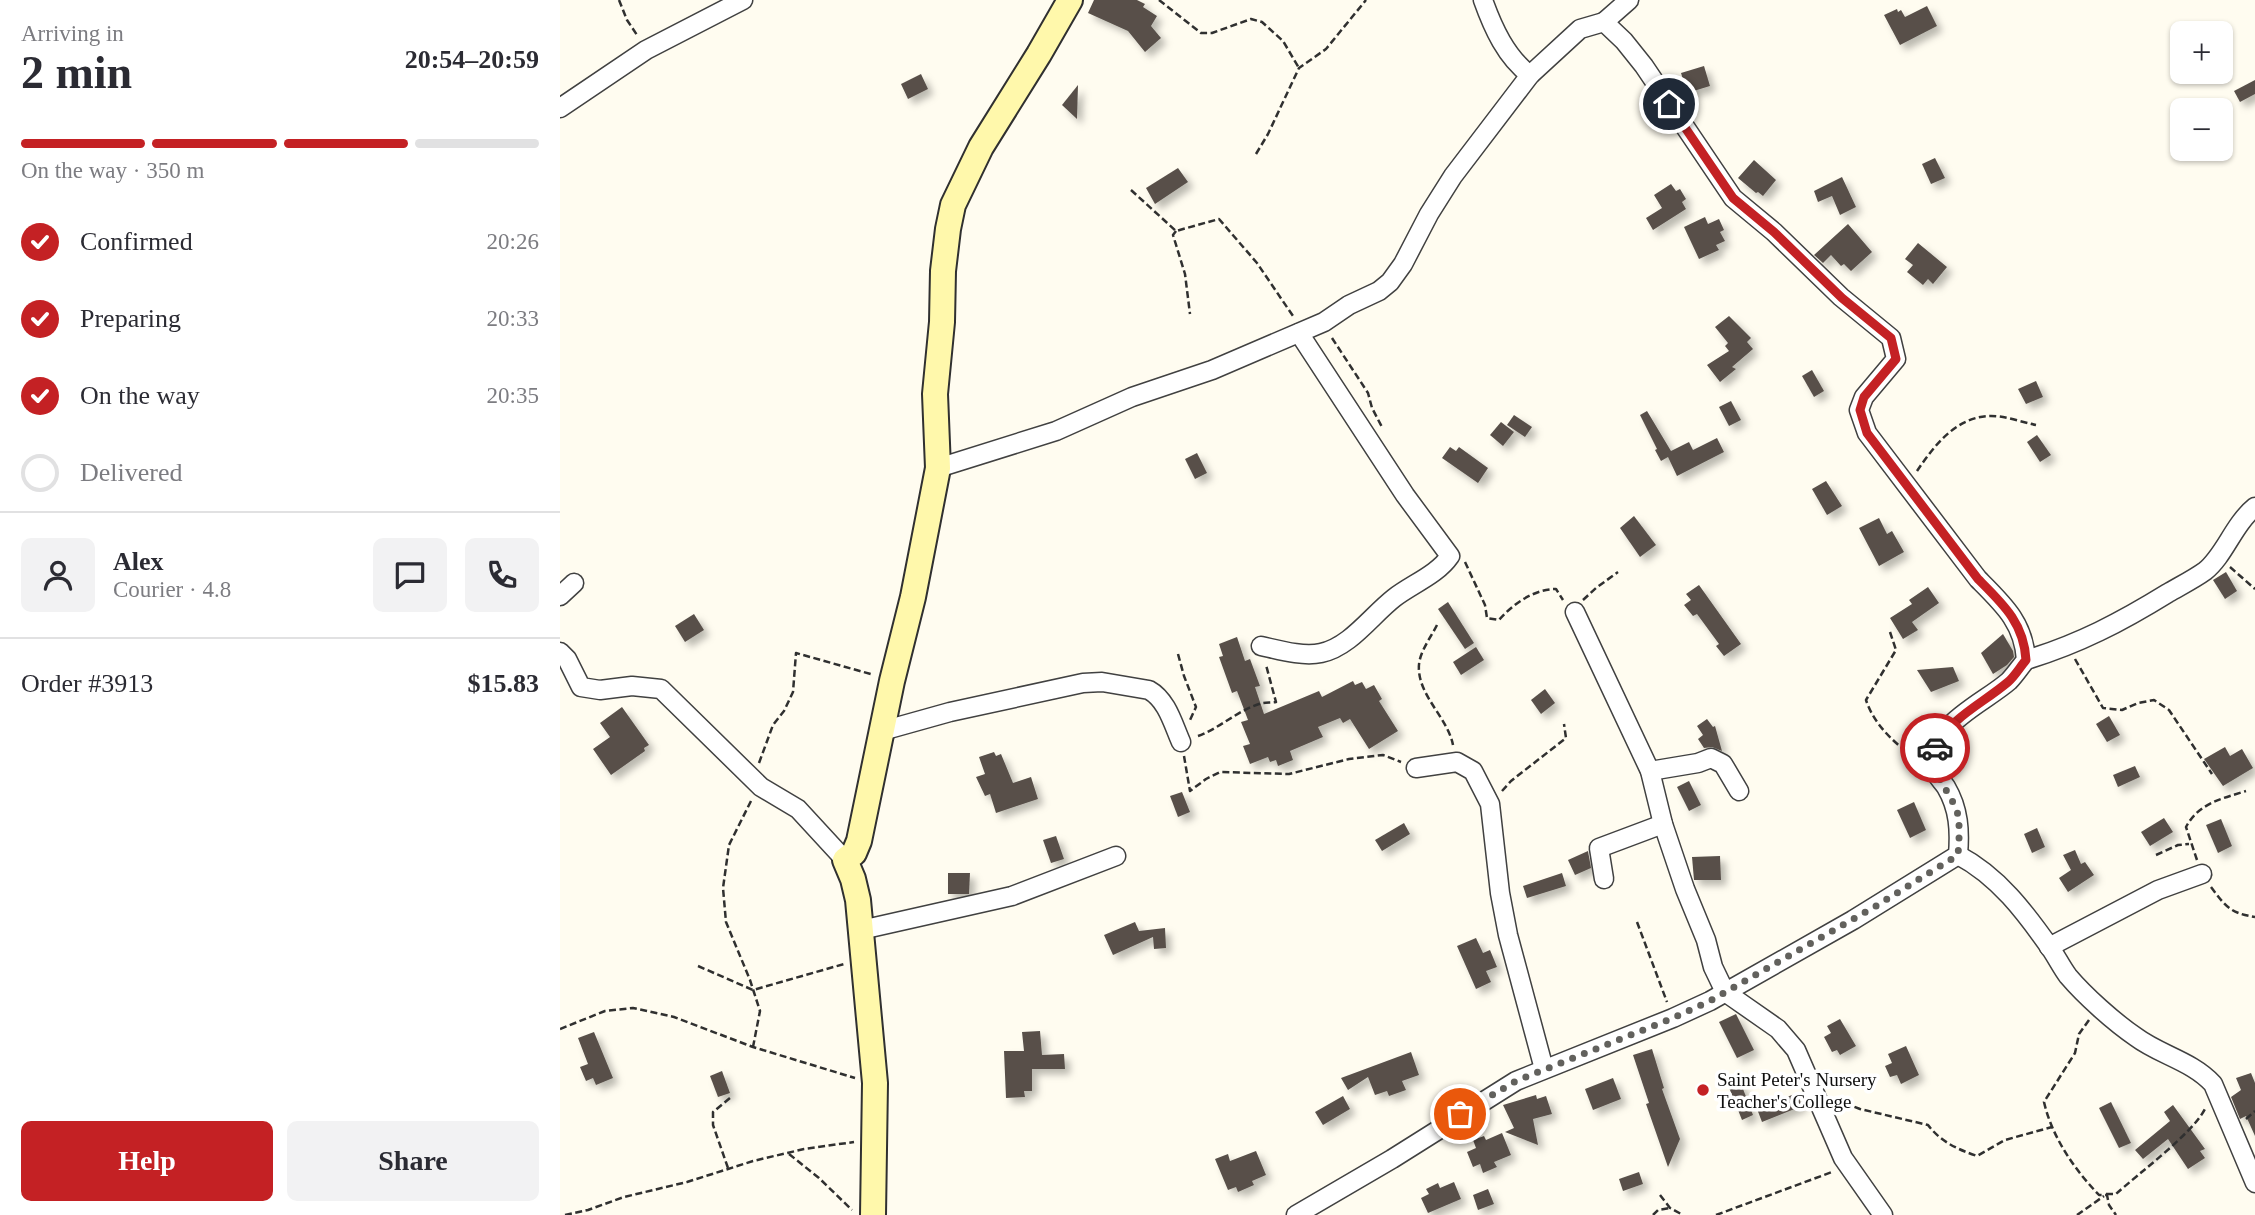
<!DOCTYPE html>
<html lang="en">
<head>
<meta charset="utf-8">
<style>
	body { margin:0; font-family:Georgia,serif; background:#f2f2f3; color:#2b2b33; height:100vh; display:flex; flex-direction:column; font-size:26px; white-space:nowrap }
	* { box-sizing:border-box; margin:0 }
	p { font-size:23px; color:#7c7c81 }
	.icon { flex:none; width:38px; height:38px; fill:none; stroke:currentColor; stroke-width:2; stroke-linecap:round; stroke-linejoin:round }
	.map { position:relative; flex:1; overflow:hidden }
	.details { display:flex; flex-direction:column; background:#fff; width:560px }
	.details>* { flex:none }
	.buttons { position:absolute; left:1610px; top:21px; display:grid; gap:14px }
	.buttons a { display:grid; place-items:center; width:63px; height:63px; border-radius:10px; background:#fff; box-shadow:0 2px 5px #0004; font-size:35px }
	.pin { position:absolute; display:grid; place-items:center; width:60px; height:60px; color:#fff; margin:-30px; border:4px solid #fff; border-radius:50%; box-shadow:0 2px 7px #0007 }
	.courier { position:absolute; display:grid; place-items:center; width:70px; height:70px; margin:-35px; border:5px solid #c42124; border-radius:50%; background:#fff; color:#222; box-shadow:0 2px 9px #0007 }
	.overview em { font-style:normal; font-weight:700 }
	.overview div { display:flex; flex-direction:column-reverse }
	.overview { display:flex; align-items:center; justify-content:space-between; height:119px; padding:0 21px }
	h1 { font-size:46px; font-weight:700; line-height:52px }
	.bar { display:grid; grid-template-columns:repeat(4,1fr); gap:10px 7px; align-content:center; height:84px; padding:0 21px }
	.bar i { height:9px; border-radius:5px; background:#e1e1e2 }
	.bar .active { background:#c42124 }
	.bar p { grid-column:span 4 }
	.line { display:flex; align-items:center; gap:18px; padding:0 21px; border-top:2px solid #e1e1e2 }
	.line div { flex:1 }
	.round { display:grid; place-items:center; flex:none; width:74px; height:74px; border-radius:10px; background:#f2f2f3 }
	ol { padding:0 21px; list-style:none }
	li { display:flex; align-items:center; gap:21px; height:77px }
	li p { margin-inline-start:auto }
	li .icon { padding:7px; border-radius:50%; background:#c42124; color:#fff; stroke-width:4 }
	li:last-child { color:#7c7c81 }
	li i { width:38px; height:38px; border:4px solid #e1e1e2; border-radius:50% }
	.action { display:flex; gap:14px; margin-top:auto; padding:14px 21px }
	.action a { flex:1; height:80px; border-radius:10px; background:#c42124; color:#fff; font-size:28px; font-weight:700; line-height:80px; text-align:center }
	.action a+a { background:#f2f2f3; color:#2b2b33 }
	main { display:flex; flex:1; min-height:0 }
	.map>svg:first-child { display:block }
	.building { fill:#58504a; filter:url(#shadow) }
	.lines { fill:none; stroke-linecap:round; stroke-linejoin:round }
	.street-casing { stroke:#414141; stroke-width:21 }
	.secondary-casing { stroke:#303030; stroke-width:28 }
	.path { stroke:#303030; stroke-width:2.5; stroke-dasharray:7 3.5; stroke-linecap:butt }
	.street { stroke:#fff; stroke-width:18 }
	.secondary { stroke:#fff8ab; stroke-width:24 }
	.done { stroke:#62615d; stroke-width:7; stroke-dasharray:0 12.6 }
	.route { stroke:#c42124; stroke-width:9 }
	.poi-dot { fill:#c42124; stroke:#fff; stroke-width:2.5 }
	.labels { text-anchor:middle; stroke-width:7; stroke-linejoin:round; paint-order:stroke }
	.poi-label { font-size:19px; fill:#0e0e0e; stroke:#fff; text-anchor:start }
</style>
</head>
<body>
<main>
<section class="details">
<div class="overview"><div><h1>2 min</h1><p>Arriving in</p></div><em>20:54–20:59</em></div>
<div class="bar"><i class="active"></i><i class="active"></i><i class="active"></i><i></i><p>On the way · 350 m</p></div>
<ol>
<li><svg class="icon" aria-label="check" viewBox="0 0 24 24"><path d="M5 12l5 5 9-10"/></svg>Confirmed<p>20:26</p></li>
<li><svg class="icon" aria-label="check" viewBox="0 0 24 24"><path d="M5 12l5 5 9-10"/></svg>Preparing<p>20:33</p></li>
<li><svg class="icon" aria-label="check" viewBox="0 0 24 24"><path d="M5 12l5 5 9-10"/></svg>On the way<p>20:35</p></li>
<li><i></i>Delivered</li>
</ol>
<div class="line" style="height:126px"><a class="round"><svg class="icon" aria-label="person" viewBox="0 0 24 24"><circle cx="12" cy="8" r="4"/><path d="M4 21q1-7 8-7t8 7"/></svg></a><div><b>Alex</b><p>Courier · 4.8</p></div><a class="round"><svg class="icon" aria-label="chat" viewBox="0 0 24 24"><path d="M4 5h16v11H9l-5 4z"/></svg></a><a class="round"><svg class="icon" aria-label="phone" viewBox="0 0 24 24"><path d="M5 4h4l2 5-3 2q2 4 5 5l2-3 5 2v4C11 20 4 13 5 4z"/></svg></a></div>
<div class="line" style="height:91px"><div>Order #3913</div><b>$15.83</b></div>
<div class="action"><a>Help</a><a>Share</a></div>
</section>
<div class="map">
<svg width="1695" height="1215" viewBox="0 0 1695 1215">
	<defs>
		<filter id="shadow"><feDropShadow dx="5.5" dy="5.5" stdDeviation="3.5" flood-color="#0004"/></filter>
	</defs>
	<rect width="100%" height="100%" fill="#fffcf0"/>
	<g class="building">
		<polygon points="534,0 577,0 585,4 583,7 597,16 591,26 601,38 585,52 568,31 528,13"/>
		<polygon points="1367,6 1377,26 1340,45 1324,15 1337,9 1338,12 1341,10 1345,17"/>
		<polygon points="1144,66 1150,86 1127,93 1121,73"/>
		<polygon points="361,74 368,89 348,99 341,84"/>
		<polygon points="1695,80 1695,94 1680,102 1674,91"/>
		<polygon points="518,85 517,119 502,105"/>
		<polygon points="1375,158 1385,178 1371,184 1362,164"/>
		<polygon points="1194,160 1216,180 1203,196 1198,192 1196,193 1178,178"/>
		<polygon points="618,168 628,182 595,204 586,188"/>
		<polygon points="1282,177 1296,207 1280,215 1272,196 1258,202 1254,191"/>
		<polygon points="1111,184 1116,191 1120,189 1126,199 1122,202 1126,209 1093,230 1086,218 1102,208 1094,195"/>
		<polygon points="1145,217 1148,224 1159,219 1164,230 1160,232 1165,241 1156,245 1159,250 1139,259 1124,227"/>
		<polygon points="1288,224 1312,252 1291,271 1284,264 1281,266 1271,255 1263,263 1254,255"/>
		<polygon points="1358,243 1387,267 1373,284 1368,279 1363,285 1347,272 1353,265 1345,259"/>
		<polygon points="1169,316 1191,338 1187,342 1193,349 1172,367 1176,369 1160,382 1147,365 1169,351 1165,346 1168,343 1155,327"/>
		<polygon points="1252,370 1264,391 1254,397 1242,376"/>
		<polygon points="1476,381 1483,397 1466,404 1458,389"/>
		<polygon points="1171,401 1181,420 1169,426 1159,407"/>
		<polygon points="1087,411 1111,451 1129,442 1133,450 1157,438 1164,452 1117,476 1108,457 1101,461 1095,450 1097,449 1080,415"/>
		<polygon points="954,415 972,427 965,437 947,425"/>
		<polygon points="941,422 954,432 943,446 930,435"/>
		<polygon points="1477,435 1491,455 1480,462 1467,442"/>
		<polygon points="890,447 896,451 899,447 928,468 918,483 882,458"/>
		<polygon points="637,453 647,473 635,479 625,459"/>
		<polygon points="1266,481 1282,506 1267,515 1252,489"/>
		<polygon points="1074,516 1096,545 1080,557 1060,528"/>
		<polygon points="1319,518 1327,534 1332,531 1344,552 1319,566 1299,528"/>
		<polygon points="1666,572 1677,591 1665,599 1653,580"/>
		<polygon points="1139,585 1181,644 1164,656 1156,646 1159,644 1137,614 1133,616 1124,605 1131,600 1126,594"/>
		<polygon points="1368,587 1379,603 1352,622 1358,630 1343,639 1330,618 1352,604 1349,600"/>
		<polygon points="888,602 914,643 905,649 878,609"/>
		<polygon points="134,614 144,630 125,642 115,626"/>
		<polygon points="1443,634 1453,651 1454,657 1447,665 1433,674 1421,653"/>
		<polygon points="677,637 685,661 690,659 700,686 695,687 704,714 759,691 762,697 793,681 795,685 802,682 806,689 814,685 822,699 819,701 838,731 809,749 790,719 783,723 780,718 758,727 763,737 730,751 733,760 718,766 716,760 710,762 708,757 690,764 683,746 690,744 681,722 688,720 677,691 672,693 659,657 663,656 659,644"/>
		<polygon points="916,647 924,660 901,675 893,662"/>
		<polygon points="1393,667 1399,681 1371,692 1357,670"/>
		<polygon points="985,689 995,703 981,714 971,700"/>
		<polygon points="62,707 89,745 84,748 85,751 51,775 33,749 50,737 40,723"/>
		<polygon points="1549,716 1560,735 1547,742 1536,724"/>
		<polygon points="1147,719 1153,727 1155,726 1162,751 1152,747 1144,748 1138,739 1143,735 1137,726"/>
		<polygon points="1665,747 1670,756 1682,749 1693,768 1663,786 1644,759"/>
		<polygon points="434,752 436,756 441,754 453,783 471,777 478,799 436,813 430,794 425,796 416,777 425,774 419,757"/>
		<polygon points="1575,766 1580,777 1558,787 1553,775"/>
		<polygon points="1129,781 1141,805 1129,811 1117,787"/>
		<polygon points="622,792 630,812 618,817 610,796"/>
		<polygon points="1354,802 1366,830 1350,838 1337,810"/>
		<polygon points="1604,818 1613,832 1590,846 1581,832"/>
		<polygon points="1661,819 1672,846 1658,853 1646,825"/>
		<polygon points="844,823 850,834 822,851 815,840"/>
		<polygon points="1477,828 1485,847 1472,853 1464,834"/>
		<polygon points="496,836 504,859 491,863 483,840"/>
		<polygon points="1515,850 1521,864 1525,862 1534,875 1508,892 1499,878 1511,870 1503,855"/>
		<polygon points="1028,851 1031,868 1015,875 1008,860"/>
		<polygon points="1160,856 1161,880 1134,880 1132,857"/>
		<polygon points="388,873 410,873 409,894 388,894"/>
		<polygon points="1002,873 1006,886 967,898 963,886"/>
		<polygon points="575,922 579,931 605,928 606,948 594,949 593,937 553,955 544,935"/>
		<polygon points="916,938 923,953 930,950 937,967 926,971 931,982 916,989 897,946"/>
		<polygon points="1176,1014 1194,1050 1177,1058 1159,1022"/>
		<polygon points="1280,1019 1296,1046 1280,1055 1277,1050 1272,1052 1264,1037 1271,1033 1267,1026"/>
		<polygon points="480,1031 482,1055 504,1054 505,1069 472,1069 472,1091 464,1091 465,1097 446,1098 444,1051 464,1051 462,1032"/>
		<polygon points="34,1032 53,1078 36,1085 33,1078 26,1081 20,1067 28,1064 18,1038"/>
		<polygon points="1346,1046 1359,1075 1341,1084 1337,1075 1330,1077 1325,1066 1332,1063 1328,1054"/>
		<polygon points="1092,1049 1104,1088 1102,1089 1120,1139 1108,1167 1086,1104 1089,1103 1073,1055"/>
		<polygon points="851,1052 859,1075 842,1081 846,1090 829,1096 827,1091 815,1095 808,1077 788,1090 781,1078"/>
		<polygon points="162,1071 170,1093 158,1097 150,1076"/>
		<polygon points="1691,1073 1695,1083 1695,1136 1686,1116 1680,1119 1671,1097 1681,1090 1676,1078"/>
		<polygon points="1053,1078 1061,1099 1033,1110 1025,1089"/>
		<polygon points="1180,1081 1193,1115 1182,1120 1168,1085"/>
		<polygon points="1237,1093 1242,1106 1202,1122 1197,1109"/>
		<polygon points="976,1095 977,1099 986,1096 992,1114 973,1119 978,1145 945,1132 954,1128 943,1105"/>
		<polygon points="783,1096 790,1109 763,1125 755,1112"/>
		<polygon points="1551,1102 1571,1143 1559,1148 1539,1108"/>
		<polygon points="1613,1105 1645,1149 1640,1151 1645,1158 1628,1169 1608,1139 1583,1159 1575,1150 1610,1121 1604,1112"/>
		<polygon points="942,1133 951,1155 934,1162 937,1167 923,1173 920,1164 913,1167 907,1152 916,1148 913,1140 924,1136 926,1140"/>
		<polygon points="696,1151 706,1175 692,1181 694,1185 678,1192 676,1187 668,1190 655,1159 668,1154 670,1161"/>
		<polygon points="1079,1172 1083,1184 1063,1191 1059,1179"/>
		<polygon points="894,1182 901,1199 868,1213 861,1198 869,1194 866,1189 878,1183 880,1188"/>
		<polygon points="928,1189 934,1204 918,1210 913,1195"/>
	</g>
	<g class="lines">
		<g class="street-casing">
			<g id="street">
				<path d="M923 0C933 28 946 57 970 75"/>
				<polyline points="1044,22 1069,0"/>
				<polyline points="0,108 86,50 183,0"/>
				<path d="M378 468 496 431 572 397 652 370 764 322 789 305 819 291 830 282 843 264 869 214 893 176 970 75 1020 29 1044 22 1064 41 1084 66 1173 198 1214 232 1281 297 1331 338 1336 359 1304 397 1299 410 1307 433 1418 579C1443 604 1464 623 1466 660 1460 667 1455 675 1449 681 1423 704 1364 727 1375 770 1376 776 1382 781 1386 787 1399 809 1400 831 1398 855L1293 920 1150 1001 1113 1018 956 1081 832 1159 736 1215"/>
				<polyline points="0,596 14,583"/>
				<polyline points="1015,612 1090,771 1103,824 1125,889 1146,940 1153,967 1165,992 1218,1029 1236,1050 1283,1158 1323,1215"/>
				<path d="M701 646C719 650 743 657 761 653 790 647 811 616 834 598 852 584 877 575 890 556L845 495 739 333"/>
				<polyline points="0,652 7,659 21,687 40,690 72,686 101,689 201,787 238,809 285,860"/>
				<path d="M1466 660C1519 644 1561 622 1608 593 1620 586 1634 579 1645 571 1665 555 1673 525 1695 507"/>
				<path d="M322 731 390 712 523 683 542 682 589 690C607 700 613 724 621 742"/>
				<polyline points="856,768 897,762 913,771 930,804 940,893 948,935 984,1069"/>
				<polyline points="1090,771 1138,763 1151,758 1163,764 1179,791"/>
				<path d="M1398 855C1438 876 1465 912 1491 949 1497 958 1502 968 1508 976 1525 996 1554 1022 1576 1037 1600 1055 1632 1061 1653 1084L1695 1183"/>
				<polyline points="1044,879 1039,848 1103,824"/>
				<polyline points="301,930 452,896 556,856"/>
				<polyline points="1489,947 1598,890 1642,874"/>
			</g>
		</g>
		<g class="secondary-casing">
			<polyline id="secondary" points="313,1215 315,1083 298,900 293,879 285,860 294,853 299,841 332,681 353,597 378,468 375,394 382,322 383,271 388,229 393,205 421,147 479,54 510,0"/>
		</g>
		<g class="path">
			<polyline points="59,0 67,20 77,35"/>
			<polyline points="599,0 641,33 652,33 691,19 702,22 723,41 739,68"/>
			<polyline points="696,154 708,134 739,68 766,49 806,0"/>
			<polyline points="571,190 616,231 659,219 697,263 733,316"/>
			<polyline points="616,231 613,235 625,274 630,314"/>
			<polyline points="772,338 808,393 812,408 823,429"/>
			<path d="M1357 471C1374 446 1395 418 1428 416 1443 415 1461 422 1476 425"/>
			<path d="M905 562 925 605 927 618 939 620C953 604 974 589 996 589L1003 600"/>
			<polyline points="1670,567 1695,589"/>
			<polyline points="1023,600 1036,588 1058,572"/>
			<path d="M877 625C870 639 857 655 859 671 861 698 888 719 893 745"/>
			<path d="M1330 632 1336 650 1306 700C1314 725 1336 745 1357 759"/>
			<polyline points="618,654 624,676 636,707 630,720"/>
			<polyline points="1515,659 1543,708 1562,710 1578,703 1594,700 1609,710 1652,774"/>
			<path d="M638 736C660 728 677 711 699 704 705 702 710 703 716 702L706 665"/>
			<polyline points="624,756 630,791 646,779 660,772 729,774 789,759 823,755 841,762"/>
			<polyline points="199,763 213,725 224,711 233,692 236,653 314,675"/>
			<polyline points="942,791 951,781 1006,738 1004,724"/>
			<polyline points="191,801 169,845 163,888 166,922 190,980 200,1011 193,1047"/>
			<polyline points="1596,855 1618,845 1629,844"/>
			<path d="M1637 860 1626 827C1639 803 1661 799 1686 791"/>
			<path d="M1651 887C1666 907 1670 913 1695 917"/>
			<polyline points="1077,922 1107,1002"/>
			<polyline points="138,966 193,990 284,964"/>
			<path d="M1529 1020 1519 1034 1515 1053 1484 1102C1492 1137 1514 1169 1539 1195H1547L1549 1205 1556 1215"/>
			<polyline points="0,1029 45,1011 73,1008 114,1017 193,1047 295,1078"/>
			<path d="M1275 1099 1300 1109 1368 1125C1381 1142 1397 1149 1417 1156L1445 1140 1492 1127"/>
			<polyline points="1686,1119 1695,1111"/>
			<polyline points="229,1154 259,1178 292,1210"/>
			<polyline points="168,1168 153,1125 153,1112 170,1098"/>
			<path d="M1546 1194H1556C1579 1173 1632 1134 1645 1109"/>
			<polyline points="1100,1195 1110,1208 1123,1215"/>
			<polyline points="5,1215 28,1210 64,1197 127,1182 193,1161 244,1149 294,1142"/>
			<polyline points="1093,1215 1098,1210 1110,1208"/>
			<polyline points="1156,1215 1272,1172"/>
			<polyline points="1517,1215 1544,1196"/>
		</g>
		<use href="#street" class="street"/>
		<use href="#secondary" class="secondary"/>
	</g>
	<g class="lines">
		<path class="done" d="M900 1114 956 1081 1113 1018 1150 1001 1316 906 1398 855C1399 841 1400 828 1398 815 1393 794 1365 768 1375 748"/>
		<path class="route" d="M1109 104 1173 198 1214 232 1282 298 1331 338 1336 359 1304 397 1300 410 1307 433 1418 579C1443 604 1464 623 1466 660 1460 667 1455 676 1448 682 1422 704 1391 717 1375 748"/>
	</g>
	<circle class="poi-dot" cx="1143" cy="1090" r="7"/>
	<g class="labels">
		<g class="poi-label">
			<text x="1157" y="1086">Saint Peter's Nursery<tspan x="1157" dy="22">Teacher's College</tspan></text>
		</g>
	</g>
</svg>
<div class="buttons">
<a>+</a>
<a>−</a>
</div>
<div class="pin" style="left:900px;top:1114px;background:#ea580c"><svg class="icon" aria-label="bag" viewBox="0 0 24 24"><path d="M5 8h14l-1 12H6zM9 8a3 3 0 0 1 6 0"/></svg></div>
<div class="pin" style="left:1109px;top:104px;background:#1f2937"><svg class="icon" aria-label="home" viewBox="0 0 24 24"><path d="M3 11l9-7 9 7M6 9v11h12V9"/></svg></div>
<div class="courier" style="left:1375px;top:748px"><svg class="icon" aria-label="car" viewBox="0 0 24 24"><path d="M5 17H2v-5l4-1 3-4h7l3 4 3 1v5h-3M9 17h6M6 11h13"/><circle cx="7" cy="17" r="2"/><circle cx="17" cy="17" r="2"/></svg></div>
</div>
</main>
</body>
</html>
